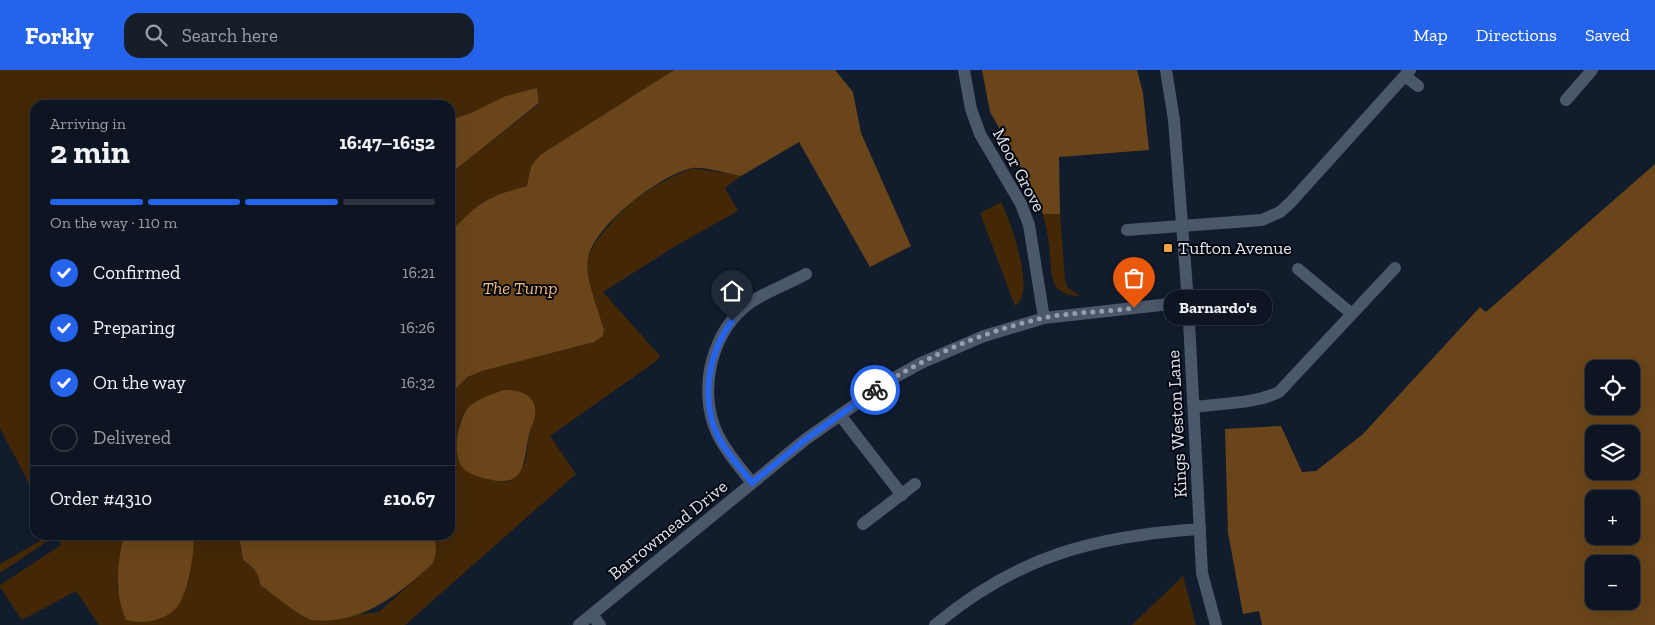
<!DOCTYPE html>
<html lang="en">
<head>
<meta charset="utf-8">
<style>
	body { margin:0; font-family:"Zilla Slab",serif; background:#161e2a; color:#f1f3f6; height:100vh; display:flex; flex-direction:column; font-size:19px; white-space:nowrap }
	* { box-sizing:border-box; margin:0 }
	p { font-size:16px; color:#9a9fa5 }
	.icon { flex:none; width:28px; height:28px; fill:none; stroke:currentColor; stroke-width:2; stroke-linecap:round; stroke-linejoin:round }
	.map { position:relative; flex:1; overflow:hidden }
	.drawer { position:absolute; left:30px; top:30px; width:425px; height:440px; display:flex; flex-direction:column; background:#0d1522; border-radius:15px; box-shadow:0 5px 20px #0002,0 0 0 1px #2d3440 }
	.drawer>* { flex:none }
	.fabs { position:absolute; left:1585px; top:290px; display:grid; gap:10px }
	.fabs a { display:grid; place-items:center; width:55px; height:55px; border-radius:10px; background:#0d1522; box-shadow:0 5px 20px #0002,0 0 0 1px #2d3440; font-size:25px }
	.pin { position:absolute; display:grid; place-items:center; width:42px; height:42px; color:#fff; margin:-51px -21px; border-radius:50% 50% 50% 0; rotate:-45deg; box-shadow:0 0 5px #0007 }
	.pin .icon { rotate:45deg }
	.courier { position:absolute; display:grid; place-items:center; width:50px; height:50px; margin:-25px; border:4px solid #2563eb; border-radius:50%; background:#fff; color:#222; box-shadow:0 1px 6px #0007 }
	.bubble { position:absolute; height:35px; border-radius:15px; background:#0d1522; box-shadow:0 5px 20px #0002,0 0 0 1px #2d3440; font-size:16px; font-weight:700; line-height:35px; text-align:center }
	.head em { font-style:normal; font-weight:700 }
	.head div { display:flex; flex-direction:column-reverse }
	.head { display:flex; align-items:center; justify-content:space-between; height:85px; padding:0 20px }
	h1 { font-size:32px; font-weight:700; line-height:38px }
	.bar { display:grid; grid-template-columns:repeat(4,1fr); gap:8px 5px; align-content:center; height:60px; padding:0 20px }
	.bar i { height:6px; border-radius:4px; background:#2d3440 }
	.bar .current { background:#2563eb }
	.bar p { grid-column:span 4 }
	.line { display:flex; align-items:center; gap:12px; padding:0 20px; border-top:1px solid #2d3440 }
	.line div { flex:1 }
	ol { padding:0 20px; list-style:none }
	li { display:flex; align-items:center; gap:15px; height:55px }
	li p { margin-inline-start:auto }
	li .icon { padding:5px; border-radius:50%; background:#2563eb; color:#fff; stroke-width:4 }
	li:last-child { color:#9a9fa5 }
	li i { width:28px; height:28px; border:2px solid #2d3440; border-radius:50% }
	header { display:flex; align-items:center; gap:30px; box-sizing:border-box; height:70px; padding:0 25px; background:#2563eb; color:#fff }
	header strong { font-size:24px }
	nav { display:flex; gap:28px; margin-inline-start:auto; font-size:18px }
	.search { width:350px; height:45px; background:#161e2a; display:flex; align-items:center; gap:12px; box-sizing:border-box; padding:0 18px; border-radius:15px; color:#9a9fa5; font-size:19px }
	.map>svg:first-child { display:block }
	.green { fill:#442806; fill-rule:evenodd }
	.forest { fill:#6a4519; fill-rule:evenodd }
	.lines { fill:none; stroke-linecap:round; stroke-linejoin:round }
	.minor { stroke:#4b576a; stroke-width:12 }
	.tertiary { stroke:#4b576a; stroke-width:12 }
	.done { stroke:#969fac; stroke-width:5; stroke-dasharray:0 9 }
	.route { stroke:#2563eb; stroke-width:6 }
	.poi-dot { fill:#f4a344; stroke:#03060d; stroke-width:2 }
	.labels { text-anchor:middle; stroke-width:4; stroke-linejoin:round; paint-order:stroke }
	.street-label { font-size:18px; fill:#dde5f1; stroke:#03060d }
	.poi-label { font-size:18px; fill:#dde5f1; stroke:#03060d; text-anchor:start }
	.park-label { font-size:18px; font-style:italic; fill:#f6ba79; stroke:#03060d }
</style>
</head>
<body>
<header>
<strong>Forkly</strong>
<div class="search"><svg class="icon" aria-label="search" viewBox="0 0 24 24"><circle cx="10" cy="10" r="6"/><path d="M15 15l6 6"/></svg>Search here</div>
<nav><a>Map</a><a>Directions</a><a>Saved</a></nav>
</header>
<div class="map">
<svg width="1655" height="555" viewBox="0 0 1655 555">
	<rect width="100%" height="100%" fill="#111c2d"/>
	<g class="green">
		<path d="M0 0H674L540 85 531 96 528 116C486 126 479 133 450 162V104L539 34 537 18 450 50V35H35V425L0 358Z"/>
		<path d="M693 98 741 106 725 118 738 141 677 175 603 222 660 286 655 292 550 366 576 404 405 555H99L76 521 22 550 0 517V515L61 475 57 465 0 503V494L50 465H124L117 517 125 547 194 469V465H239L243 490C253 497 259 502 260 515L311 550 379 542 433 493 435 465H450L452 321 469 307 482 301 594 272 603 266 604 260C599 242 587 214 587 196 587 184 594 175 601 165 628 131 653 114 693 98ZM503 320 534 349 530 362 525 393 510 411C489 414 474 404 458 391 456 341 460 340 503 320Z"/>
		<path d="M1001 132C1010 150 1037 223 1015 236L980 143Z"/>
		<path d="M1043 144H1060L1065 211 1068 218 1081 226C1045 226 1053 199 1049 175 1048 164 1045 154 1043 144Z"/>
		<polygon points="1183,506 1196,555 1132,555"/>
	</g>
	<g class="forest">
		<path d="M674 0H835L853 22 861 63 911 176 870 197 799 72 741 106C729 104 703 96 692 98 660 105 593 156 588 189 584 207 599 241 604 260L603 266 594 272 482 301 468 307 450 324V162C480 132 486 127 527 116L531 96 540 85Z"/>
		<polygon points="982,0 1137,0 1143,23 1149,80 1059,87 1060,144 1043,144 1015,86 990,42"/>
		<polygon points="537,18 539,33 450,104 450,50 473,42 506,26"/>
		<path d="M1655 94V555H1262L1259 541 1243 544 1228 463 1225 359 1281 356 1302 402 1316 401 1363 364 1480 237 1486 242ZM1594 299H1631V336H1594ZM1594 364H1631V401H1594ZM1594 429H1631V466H1594ZM1594 494H1631V531H1594Z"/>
		<path d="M503 320C523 319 540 327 534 350 533 355 530 359 529 365 523 393 526 419 487 409 479 407 468 404 463 398 451 386 458 348 469 337 478 328 492 325 503 320Z"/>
		<path d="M124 465H194C194 485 189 513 181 531 172 550 144 555 126 550 114 522 117 494 124 465Z"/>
		<path d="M239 465H435L436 483 433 493C400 524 362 555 311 550 293 542 276 526 260 515 259 502 253 497 243 490Z"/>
	</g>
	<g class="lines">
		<g class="minor">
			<polyline points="964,0 971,39 980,64 1021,134 1029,155 1044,248"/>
			<polyline points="1405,6 1418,16"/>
			<polyline points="1566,30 1592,0"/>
			<polyline points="1127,160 1262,150 1280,142 1291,132 1410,0"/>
			<polyline points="1298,199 1352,244"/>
			<path d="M1195 337C1222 333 1255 334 1279 322L1395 198"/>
			<polyline points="840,345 902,425"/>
			<path d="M752 413C740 397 725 381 717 363 697 320 712 259 751 232 768 221 788 214 806 204"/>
			<polyline points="863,454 915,414"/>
			<polyline points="592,545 600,555"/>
			<polyline points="579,555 806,369 890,310 921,293 984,266 1044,248 1188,232"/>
			<path d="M935 555C1018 486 1094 466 1200 459"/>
		</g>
		<polyline class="tertiary" points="1166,0 1174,50 1188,232 1202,503 1216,555"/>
	</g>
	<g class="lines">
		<path class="done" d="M875 320C924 287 984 261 1043 248 1072 242 1104 242 1134 238"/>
		<path class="route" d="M732 251C709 282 701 326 716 362 724 381 740 397 752 413L806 369 875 320"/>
	</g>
	<rect class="poi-dot" x="1163" y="173" width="10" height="10" rx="2.5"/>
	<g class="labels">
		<g class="street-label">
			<text transform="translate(1019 100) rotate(62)" y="6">Moor Grove</text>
			<text transform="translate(1177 354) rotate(-93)" y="6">Kings Weston Lane</text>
			<text transform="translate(668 460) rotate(-39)" y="6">Barrowmead Drive</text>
		</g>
		<g class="poi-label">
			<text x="1178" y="184">Tufton Avenue</text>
		</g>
		<g class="park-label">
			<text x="520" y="224">The Tump</text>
		</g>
	</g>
</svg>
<div class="fabs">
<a><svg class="icon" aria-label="locate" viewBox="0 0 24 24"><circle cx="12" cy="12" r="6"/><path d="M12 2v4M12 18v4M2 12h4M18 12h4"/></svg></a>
<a><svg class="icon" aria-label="layers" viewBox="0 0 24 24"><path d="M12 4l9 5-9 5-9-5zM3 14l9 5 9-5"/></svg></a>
<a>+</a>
<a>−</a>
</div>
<div class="pin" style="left:1134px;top:238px;background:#ea580c"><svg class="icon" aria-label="bag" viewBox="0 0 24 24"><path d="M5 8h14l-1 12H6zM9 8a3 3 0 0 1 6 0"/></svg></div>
<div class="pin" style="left:732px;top:251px;background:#1f2937"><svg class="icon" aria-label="home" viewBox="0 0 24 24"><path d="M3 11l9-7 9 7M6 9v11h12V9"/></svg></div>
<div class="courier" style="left:875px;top:320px"><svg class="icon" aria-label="bike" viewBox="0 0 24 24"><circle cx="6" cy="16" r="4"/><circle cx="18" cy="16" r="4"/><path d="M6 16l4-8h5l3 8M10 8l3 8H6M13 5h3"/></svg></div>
<div class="bubble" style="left:1164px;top:220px;width:108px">Barnardo's</div>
<section class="drawer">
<div class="head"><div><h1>2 min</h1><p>Arriving in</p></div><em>16:47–16:52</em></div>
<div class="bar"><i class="current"></i><i class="current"></i><i class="current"></i><i></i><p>On the way · 110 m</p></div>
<ol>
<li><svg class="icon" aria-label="check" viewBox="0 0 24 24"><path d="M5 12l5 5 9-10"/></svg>Confirmed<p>16:21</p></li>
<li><svg class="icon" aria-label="check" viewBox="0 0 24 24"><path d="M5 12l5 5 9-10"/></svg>Preparing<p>16:26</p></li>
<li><svg class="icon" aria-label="check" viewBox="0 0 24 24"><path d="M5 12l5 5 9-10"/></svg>On the way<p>16:32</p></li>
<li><i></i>Delivered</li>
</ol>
<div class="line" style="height:65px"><div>Order #4310</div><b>£10.67</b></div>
</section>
</div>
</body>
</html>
